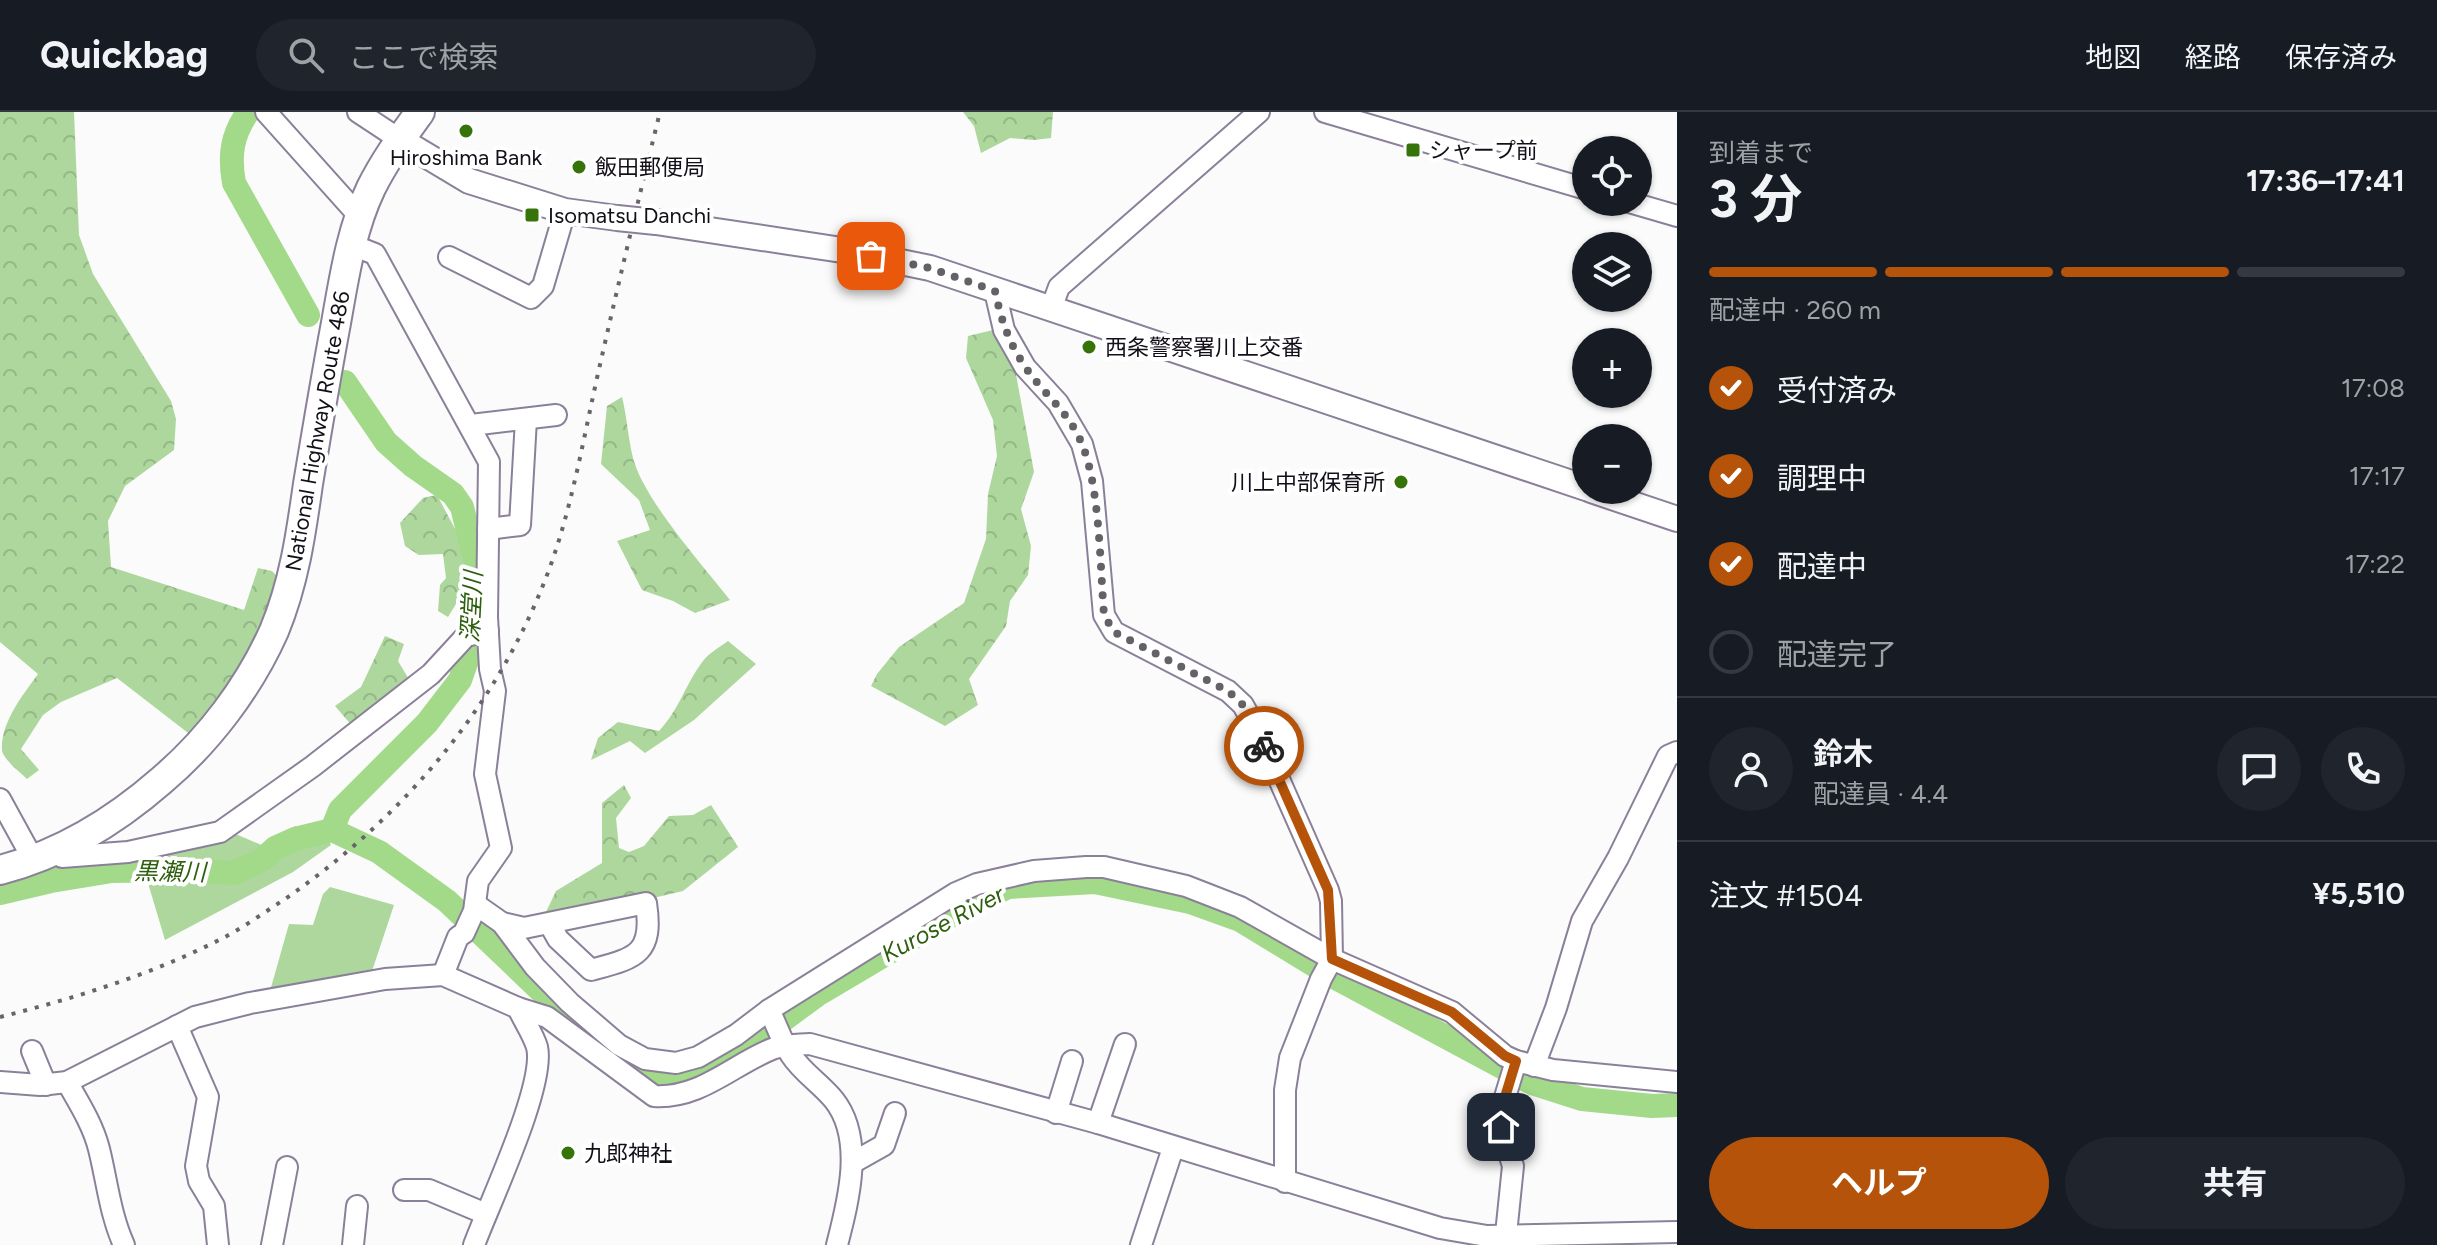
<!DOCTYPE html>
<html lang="ja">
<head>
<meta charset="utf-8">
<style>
	body { margin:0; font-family:Figtree,"Noto Sans JP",sans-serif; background:#20242c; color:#f1f3f6; height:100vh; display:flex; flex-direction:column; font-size:30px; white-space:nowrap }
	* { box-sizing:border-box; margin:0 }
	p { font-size:26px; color:#9ea1a6 }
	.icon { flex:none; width:44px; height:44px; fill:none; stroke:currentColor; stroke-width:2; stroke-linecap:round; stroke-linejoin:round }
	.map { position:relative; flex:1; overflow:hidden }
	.side { display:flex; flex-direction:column; background:#171b24; width:760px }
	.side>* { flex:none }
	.buttons { position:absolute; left:1572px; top:24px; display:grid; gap:16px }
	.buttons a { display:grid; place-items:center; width:80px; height:80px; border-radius:50%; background:#171b24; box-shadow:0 2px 6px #0004; font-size:40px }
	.pin { position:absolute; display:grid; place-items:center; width:68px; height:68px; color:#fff; margin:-34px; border-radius:16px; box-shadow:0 4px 12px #0006 }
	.courier { position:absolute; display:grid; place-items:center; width:80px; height:80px; margin:-40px; border:6px solid #b45309; border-radius:50%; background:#fff; color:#222; box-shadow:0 2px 10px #0007 }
	.summary em { font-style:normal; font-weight:700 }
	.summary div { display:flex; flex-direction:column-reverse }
	.summary { display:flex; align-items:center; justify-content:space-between; height:136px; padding:0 32px }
	h1 { font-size:52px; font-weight:700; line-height:60px }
	.bar { display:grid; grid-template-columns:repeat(4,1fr); gap:12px 8px; align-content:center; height:96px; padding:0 32px }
	.bar i { height:10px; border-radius:6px; background:#363941 }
	.bar .selected { background:#b45309 }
	.bar p { grid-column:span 4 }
	.line { display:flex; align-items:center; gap:20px; padding:0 32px; border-top:2px solid #363941 }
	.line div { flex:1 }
	.round { display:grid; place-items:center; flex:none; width:84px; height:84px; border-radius:42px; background:#20242c }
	ol { padding:0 32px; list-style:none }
	li { display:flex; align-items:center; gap:24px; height:88px }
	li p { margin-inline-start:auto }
	li .icon { padding:8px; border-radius:50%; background:#b45309; color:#fff; stroke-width:4 }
	li:last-child { color:#9ea1a6 }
	li i { width:44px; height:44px; border:4px solid #363941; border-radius:50% }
	.primary-button { display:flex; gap:16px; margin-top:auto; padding:16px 32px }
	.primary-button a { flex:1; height:92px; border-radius:48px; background:#b45309; color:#fff; font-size:32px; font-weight:700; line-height:92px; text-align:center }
	.primary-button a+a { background:#20242c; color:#f1f3f6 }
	header { display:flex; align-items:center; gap:48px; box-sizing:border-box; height:112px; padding:0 40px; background:#171b24; border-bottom:2px solid #363941 }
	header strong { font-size:38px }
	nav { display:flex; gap:44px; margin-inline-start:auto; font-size:28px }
	.search { width:560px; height:72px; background:#20242c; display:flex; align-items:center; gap:20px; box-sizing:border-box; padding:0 28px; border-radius:44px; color:#9ea1a6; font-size:30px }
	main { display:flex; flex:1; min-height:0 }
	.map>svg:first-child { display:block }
	.grass { fill:#add79c }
	.forest { fill:url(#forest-crowns) }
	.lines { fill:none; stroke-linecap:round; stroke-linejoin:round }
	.river { stroke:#a3da8a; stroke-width:24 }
	.minor-casing { stroke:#8b8099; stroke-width:24 }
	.major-casing { stroke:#8b8099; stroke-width:28 }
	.highway-casing { stroke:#8b8099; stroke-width:32 }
	.minor { stroke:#fff; stroke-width:20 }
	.major { stroke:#fff; stroke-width:24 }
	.highway { stroke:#fff; stroke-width:28 }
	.rail { stroke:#67646a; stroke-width:4; stroke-dasharray:4 8; stroke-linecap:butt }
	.major-bridge-casing { stroke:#8b8099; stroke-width:28; stroke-linecap:butt }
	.major-bridge { stroke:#fff; stroke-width:24 }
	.done { stroke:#646267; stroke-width:8; stroke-dasharray:0 14.4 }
	.route { stroke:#b45309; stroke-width:10 }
	.poi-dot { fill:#367308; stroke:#fff; stroke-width:3 }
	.labels { text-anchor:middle; stroke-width:8; stroke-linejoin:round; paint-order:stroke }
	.poi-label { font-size:22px; fill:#130f18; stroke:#fff; text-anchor:start }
	.street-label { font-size:22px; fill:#130f18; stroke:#fff }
	.water-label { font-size:24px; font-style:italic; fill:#2e5f0e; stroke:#fff }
</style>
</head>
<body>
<header>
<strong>Quickbag</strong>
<div class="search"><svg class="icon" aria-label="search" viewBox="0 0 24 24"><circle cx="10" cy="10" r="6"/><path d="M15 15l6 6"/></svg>ここで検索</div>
<nav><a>地図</a><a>経路</a><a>保存済み</a></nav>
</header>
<main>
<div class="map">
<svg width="1677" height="1133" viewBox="0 0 1677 1133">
	<defs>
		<pattern id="forest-crowns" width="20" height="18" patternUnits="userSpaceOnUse" patternTransform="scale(2)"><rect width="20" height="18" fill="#add79c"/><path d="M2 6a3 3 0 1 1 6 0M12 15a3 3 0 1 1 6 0" fill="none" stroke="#94b786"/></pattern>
	</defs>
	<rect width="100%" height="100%" fill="#fbfbfb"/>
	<g class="grass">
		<polygon points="295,714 323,718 331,733 293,760 165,828 148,771 103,768 0,792 0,766 37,756 231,720 266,735"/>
		<polygon points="330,775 394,793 371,862 270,879 289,812 313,813 323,782"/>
	</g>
	<g class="forest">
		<path d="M0 0H74L79 123 93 162 171 289 176 307 174 338 125 374 108 409 111 455 244 498 258 456 272 459 279 466 252 542 192 624 117 566 61 590 43 603 21 637 39 658 27 667C20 660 5 649 2 639 0 611 23 583 38 562L0 530Z"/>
		<polygon points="963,0 1053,0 1051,26 1034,28 1010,26 981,41 974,14"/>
		<polygon points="997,217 1015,257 1034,360 1021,397 1031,434 1028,463 1010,489 1006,514 969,567 978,593 945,614 871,574 877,562 899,535 964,491 986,427 988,382 997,344 993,308 966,246 968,224"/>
		<path d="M622 285C627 305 628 326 633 346 644 388 702 452 730 488L695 501 673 489 642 478 617 429 650 418 639 388 601 352 607 294Z"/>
		<polygon points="437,383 471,447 470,469 448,505 438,499 440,473 446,466 443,442 419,443 405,434 400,411 423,386"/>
		<polygon points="385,524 404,532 398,549 410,569 354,616 335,594 361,575"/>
		<path d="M728 529 756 552 694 608 645 641 630 629 591 648 598 626 618 610 659 619C679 598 686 571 703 549 709 541 720 535 728 529Z"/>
		<polygon points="624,673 631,686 616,706 619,736 629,740 644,734 669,704 693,703 711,693 738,735 683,779 636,790 546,800 556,779 602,751 602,691"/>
	</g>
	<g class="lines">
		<g class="river">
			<path d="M248 0C232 23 229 43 234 71L308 203"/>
			<polyline points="332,718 340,698 427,611 460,568 472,534 479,464 462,395 453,382 413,354 386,330 345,270"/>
			<polyline points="0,781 51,769 112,759 175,758 234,761 262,748 275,736 295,727 332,718 379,740 447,789 605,940 644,969 662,972 686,969 733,945 817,883 957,800 1008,775 1095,770 1190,790 1240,808 1332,864 1532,971 1582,987 1652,994 1677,993"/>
		</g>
		<g class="minor-casing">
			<g id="minor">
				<polyline points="266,0 360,105"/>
				<polyline points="358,0 399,27"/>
				<polyline points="1325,0 1586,77"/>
				<polyline points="1629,90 1677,104"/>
				<polyline points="352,133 375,142 489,350 487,505 490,557 495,579 485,662 501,736 478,769 474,799 464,821 458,825 443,863"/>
				<polyline points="449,145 531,186 543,174 565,99"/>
				<polyline points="995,179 1004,218 1025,255 1058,291 1082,332 1092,369 1104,503 1114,520 1228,579 1243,593 1259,622 1328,778 1331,789 1332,847 1321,867 1290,946 1285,978 1285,1070"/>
				<polyline points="1051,197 1059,175 1259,0"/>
				<polyline points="471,313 556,303"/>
				<polyline points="488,417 520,413 526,307"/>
				<polyline points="0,687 34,749"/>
				<polyline points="56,739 62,745 128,740 220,720 313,654 431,562 466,524 488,519"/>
				<polyline points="475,792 502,811 535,855 570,891 619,933 645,947 676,951 698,945 736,923 769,898 956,781 977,772 1034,759 1086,755 1104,755 1186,774 1240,795 1332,847 1452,900 1505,944 1516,949 1553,958 1677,970"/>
				<path d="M502 811 524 816 646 791C654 843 635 846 591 858L558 827 549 811"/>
				<path d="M769 898C777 913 781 929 791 943 802 960 821 972 834 988 865 1027 848 1090 837 1133"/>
				<polyline points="177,914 208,985 196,1054 199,1069 214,1094 218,1133"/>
				<polyline points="32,939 46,973"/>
				<polyline points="1534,954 1556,896 1582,809 1618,746 1668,644 1677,640"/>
				<path d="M0 970 40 973 67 970 195 905 250 891 385 867 443 863 518 896 547 905 654 984C700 987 732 953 772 937 784 932 797 933 810 932L1098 1011 1440 1116 1487 1124 1677 1120"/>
				<path d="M67 970C79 991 93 1013 99 1037 107 1069 110 1102 124 1133"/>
				<polyline points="1056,1001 1072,949"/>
				<polyline points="1098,1011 1125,932"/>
				<polyline points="852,1051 884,1033 895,1001"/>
				<polyline points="404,1078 429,1078 486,1102"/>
				<polyline points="1506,1122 1513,1054 1501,1015 1502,995 1516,949"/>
				<polyline points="272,1133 287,1055"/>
				<polyline points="353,1133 357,1094"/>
				<path d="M474 1133C489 1092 546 973 537 935 533 922 524 909 518 896"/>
				<polyline points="1141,1133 1173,1036"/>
			</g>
		</g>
		<g class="major-casing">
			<g id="major">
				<polyline points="399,27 469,69 565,99 617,106"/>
				<polyline points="656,110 842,138 930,156 1586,376"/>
				<polyline points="1591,378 1677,407"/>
			</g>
		</g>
		<g class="highway-casing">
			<path id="highway" d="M0 758C62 742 114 710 162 668 209 628 249 575 274 519 294 471 301 422 308 372 317 318 326 264 336 211 344 166 351 118 371 76 385 48 402 25 420 0"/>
		</g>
		<use href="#minor" class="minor"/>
		<use href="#major" class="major"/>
		<use href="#highway" class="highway"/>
		<path class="rail" d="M0 905C76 886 153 862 223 826 244 815 265 800 285 787 404 705 500 592 550 455 572 394 583 329 597 266 617 177 638 89 660 0"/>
		<g class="major-bridge-casing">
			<polyline id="major-bridge" points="617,106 656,110"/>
		</g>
		<use href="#major-bridge" class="major-bridge"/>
	</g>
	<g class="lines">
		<path class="done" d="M871 144 930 156 995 179C1001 207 1008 229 1024 253 1042 281 1068 298 1082 332 1100 376 1100 454 1104 503L1114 520 1228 579 1243 593 1264 634"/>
		<polyline class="route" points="1264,634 1328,778 1332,847 1452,900 1505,944 1516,949 1502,995 1501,1015"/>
	</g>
	<g class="poi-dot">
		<circle cx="466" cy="19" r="8"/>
		<rect x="1405" y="30" width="16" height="16" rx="4"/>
		<circle cx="579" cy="55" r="8"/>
		<rect x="524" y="95" width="16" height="16" rx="4"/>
		<circle cx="1089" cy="235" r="8"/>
		<circle cx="1401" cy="370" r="8"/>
		<circle cx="568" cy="1041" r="8"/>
	</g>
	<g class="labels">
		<g class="poi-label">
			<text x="1429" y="46">シャープ前</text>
			<text x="466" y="53" text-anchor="middle">Hiroshima Bank</text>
			<text x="595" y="63">飯田郵便局</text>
			<text x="548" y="111">Isomatsu Danchi</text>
			<text x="1105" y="243">西条警察署川上交番</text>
			<text x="1385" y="378" text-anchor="end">川上中部保育所</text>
			<text x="584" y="1049">九郎神社</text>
		</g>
		<g class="street-label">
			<text transform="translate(317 319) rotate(-80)" y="8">National Highway Route 486</text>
		</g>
		<g class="water-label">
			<text transform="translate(472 495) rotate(-87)" y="8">深堂川</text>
			<text transform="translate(170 760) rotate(1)" y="8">黒瀬川</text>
			<text transform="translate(943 812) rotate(-28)" y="8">Kurose River</text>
		</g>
	</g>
</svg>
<div class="buttons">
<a><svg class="icon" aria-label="locate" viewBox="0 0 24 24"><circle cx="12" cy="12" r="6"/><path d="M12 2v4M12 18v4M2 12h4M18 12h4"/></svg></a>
<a><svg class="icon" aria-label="layers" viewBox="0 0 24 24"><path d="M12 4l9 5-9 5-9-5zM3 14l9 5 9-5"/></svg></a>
<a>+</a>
<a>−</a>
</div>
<div class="pin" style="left:871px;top:144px;background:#ea580c"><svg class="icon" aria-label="bag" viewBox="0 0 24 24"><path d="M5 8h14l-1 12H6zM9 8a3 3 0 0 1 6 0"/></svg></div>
<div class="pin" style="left:1501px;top:1015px;background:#1f2937"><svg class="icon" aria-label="home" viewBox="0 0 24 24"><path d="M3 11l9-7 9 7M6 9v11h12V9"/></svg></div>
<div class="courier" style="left:1264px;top:634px"><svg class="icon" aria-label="bike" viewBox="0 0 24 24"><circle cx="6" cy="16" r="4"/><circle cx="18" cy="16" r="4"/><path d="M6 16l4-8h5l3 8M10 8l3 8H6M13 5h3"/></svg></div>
</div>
<section class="side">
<div class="summary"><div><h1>3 分</h1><p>到着まで</p></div><em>17:36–17:41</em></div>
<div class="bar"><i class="selected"></i><i class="selected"></i><i class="selected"></i><i></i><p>配達中 · 260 m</p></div>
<ol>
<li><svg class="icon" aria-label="check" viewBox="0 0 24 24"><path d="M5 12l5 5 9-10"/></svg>受付済み<p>17:08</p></li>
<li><svg class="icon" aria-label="check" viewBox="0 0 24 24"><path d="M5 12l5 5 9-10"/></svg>調理中<p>17:17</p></li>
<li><svg class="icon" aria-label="check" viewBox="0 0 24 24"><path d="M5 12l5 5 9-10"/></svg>配達中<p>17:22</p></li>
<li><i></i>配達完了</li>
</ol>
<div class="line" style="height:144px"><a class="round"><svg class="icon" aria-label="person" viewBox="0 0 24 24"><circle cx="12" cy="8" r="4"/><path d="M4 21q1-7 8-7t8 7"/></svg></a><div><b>鈴木</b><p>配達員 · 4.4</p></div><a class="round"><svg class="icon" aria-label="chat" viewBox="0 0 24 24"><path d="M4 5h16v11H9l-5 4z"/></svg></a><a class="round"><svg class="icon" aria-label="phone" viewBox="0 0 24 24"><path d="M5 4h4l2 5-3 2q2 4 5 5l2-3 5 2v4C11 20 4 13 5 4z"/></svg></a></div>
<div class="line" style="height:104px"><div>注文 #1504</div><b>¥5,510</b></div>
<div class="primary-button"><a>ヘルプ</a><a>共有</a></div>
</section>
</main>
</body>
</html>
